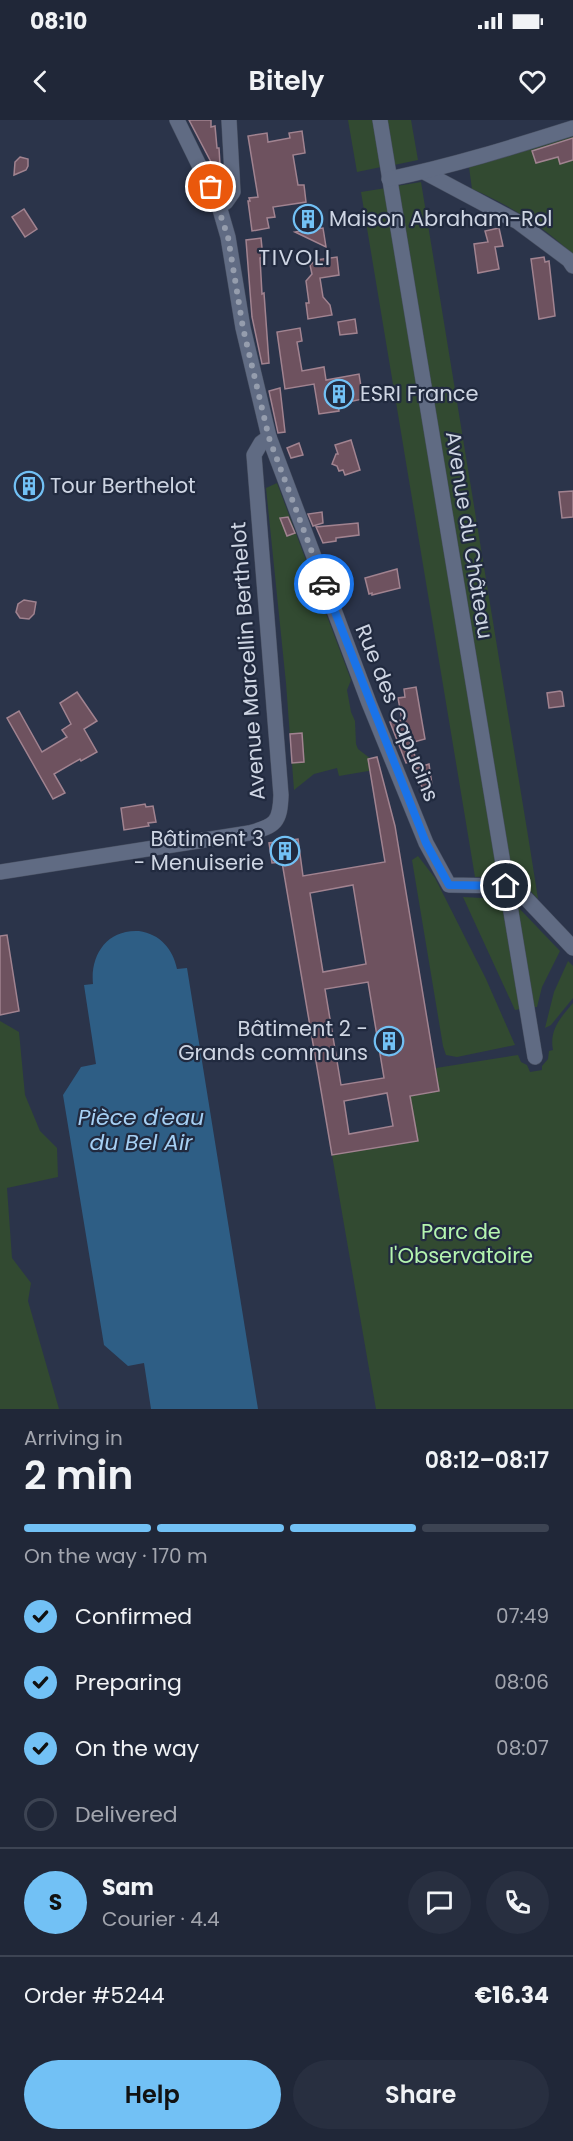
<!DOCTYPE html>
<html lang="en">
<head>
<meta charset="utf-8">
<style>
	body { margin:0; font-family:Poppins,sans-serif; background:#282f40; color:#f1f3f6; height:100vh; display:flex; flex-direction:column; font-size:22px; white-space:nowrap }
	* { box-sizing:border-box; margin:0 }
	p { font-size:20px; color:#a2a5ae }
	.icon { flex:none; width:33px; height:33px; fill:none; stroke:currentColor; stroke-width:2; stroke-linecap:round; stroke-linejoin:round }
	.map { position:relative; height:1289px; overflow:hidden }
	.panel { display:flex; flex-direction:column; background:#202738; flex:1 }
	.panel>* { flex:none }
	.pin { position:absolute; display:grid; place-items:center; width:51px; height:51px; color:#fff; margin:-26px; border:3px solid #fff; border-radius:50%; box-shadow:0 2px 6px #0007 }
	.courier { position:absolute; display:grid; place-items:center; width:60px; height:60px; margin:-30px; border:4px solid #1a73e8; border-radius:50%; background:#fff; color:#222; box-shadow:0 2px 8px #0007 }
	.headline em { font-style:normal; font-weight:600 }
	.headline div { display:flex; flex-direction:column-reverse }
	.headline { display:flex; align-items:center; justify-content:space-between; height:102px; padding:0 24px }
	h1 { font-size:39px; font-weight:600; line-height:45px }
	.bar { display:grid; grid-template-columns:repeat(4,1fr); gap:9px 6px; align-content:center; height:72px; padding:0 24px }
	.bar i { height:8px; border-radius:4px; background:#3d4453 }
	.bar .on { background:#72c1f5 }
	.bar p { grid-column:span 4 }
	.line { display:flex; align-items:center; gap:15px; padding:0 24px; border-top:2px solid #3d4453 }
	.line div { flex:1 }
	.round { display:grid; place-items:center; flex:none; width:63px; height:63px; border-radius:32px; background:#282f40 }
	ol { padding:0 24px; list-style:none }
	li { display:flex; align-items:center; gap:18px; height:66px }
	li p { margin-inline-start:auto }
	li .icon { padding:6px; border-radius:50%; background:#72c1f5; color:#111; stroke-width:4 }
	li:last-child { color:#a2a5ae }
	li i { width:33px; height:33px; border:3px solid #3d4453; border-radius:50% }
	.primary-button { display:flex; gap:12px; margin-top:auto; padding:12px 24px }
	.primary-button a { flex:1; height:69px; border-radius:36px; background:#72c1f5; color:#111; font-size:24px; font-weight:600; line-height:69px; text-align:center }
	.primary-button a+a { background:#282f40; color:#f1f3f6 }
	.status { display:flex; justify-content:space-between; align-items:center; height:42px; padding:0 30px; background:#202738; direction:ltr }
	.status svg { height:16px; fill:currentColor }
	header { display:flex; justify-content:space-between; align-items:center; height:78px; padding:0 24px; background:#202738; font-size:27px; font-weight:600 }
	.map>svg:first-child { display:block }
	.green { fill:#324a31 }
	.water { fill:#2e5e85 }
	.building { fill:#6e525f; stroke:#a18390; stroke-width:1.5; fill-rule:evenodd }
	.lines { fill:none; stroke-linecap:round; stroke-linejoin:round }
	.street-casing { stroke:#474f61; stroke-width:16 }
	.street { stroke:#606b83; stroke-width:15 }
	.done { stroke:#959dad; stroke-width:6; stroke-dasharray:0 10.8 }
	.route { stroke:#1a73e8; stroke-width:8 }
	.labels { text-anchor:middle; stroke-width:4.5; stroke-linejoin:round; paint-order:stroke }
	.poi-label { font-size:21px; fill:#ced5e3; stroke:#212a3f; text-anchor:start }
	.street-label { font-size:21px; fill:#ced5e3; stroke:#212a3f }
	.park-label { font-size:21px; fill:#b4f4af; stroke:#212a3f }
	.neighbourhood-label { font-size:22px; letter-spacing:1.5px; fill:#ced5e3; stroke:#212a3f }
	.water-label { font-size:22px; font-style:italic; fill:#a6d0f4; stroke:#212a3f }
</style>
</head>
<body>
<div class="status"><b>08:10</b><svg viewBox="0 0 49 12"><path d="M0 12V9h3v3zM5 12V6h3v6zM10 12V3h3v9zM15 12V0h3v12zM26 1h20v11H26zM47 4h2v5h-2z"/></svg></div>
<header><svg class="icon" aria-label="back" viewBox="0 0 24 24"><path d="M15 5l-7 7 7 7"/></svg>Bitely<svg class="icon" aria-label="heart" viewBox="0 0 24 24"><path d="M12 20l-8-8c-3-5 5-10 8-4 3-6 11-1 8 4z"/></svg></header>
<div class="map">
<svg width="573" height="1289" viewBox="0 0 573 1289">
	<rect width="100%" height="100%" fill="#2b344a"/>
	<g class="green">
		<polygon points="348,0 373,0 381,47 357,52"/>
		<polygon points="386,0 411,0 418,40 394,45"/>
		<path d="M573 16V134C542 106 510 85 472 69L469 47Z"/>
		<polygon points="421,62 530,728 538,779 517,757 512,757 397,66"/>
		<polygon points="386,68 498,756 475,757 361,72"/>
		<polygon points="277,363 351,560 347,570 351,592 355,601 356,624 358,629 371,639 380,649 339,656 337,648 314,654 294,670 286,563 266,368"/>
		<polygon points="418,736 435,758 486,859 515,925 457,937 446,935 443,926 412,740"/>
		<polygon points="463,777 501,779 520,889 515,890"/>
		<polygon points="516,785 560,831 542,867 537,887 533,887"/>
		<polygon points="568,841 573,846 573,878 551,905 545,908 554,872"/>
		<path d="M573 883V1289H376L332 1035 418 1021 410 976 439 971 436 948 518 935 521 942 527 945 530 952 542 950V946L548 939 549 931 553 930C549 910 561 897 573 883Z"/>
		<polygon points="0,901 19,912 25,975 40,1011 57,1028 58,1057 7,1068 12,1138 31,1163 28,1181 59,1289 0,1289"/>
	</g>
	<path class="water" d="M139 811C160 814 173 829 177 849L187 848 258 1289H151L144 1243 128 1246 104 1225 63 975 81 947 96 944 84 865 93 864C90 835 107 809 139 811Z"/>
	<g class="building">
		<polygon points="189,0 211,0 211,7 215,6 217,28 219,28 221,61"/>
		<polygon points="302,11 305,33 293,35 298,65 304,65 306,82 273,87 275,97 267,98 269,108 252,111 248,81 250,81 249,78 258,77 248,16 267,13 268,22 290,18 289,13"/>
		<polygon points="573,18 573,40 560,44 558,37 536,43 532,31"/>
		<polygon points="20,37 28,39 28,46 26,50 14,55 15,42"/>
		<polygon points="24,89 37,109 25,117 12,97"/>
		<polygon points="314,90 317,109 323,108 326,127 295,112 306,110 301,111 299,92"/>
		<polygon points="499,108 503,126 495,127 499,149 478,153 474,124 488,122 485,111"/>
		<polygon points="261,118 263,138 260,138 262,174 264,173 269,243 262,244 252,197 246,120"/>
		<polygon points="337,137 339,155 320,158 323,177 330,185 332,195 308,199 306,183 309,183 306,161 312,154 310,145 316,140"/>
		<polygon points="544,137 545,142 549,141 555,196 539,199 531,139"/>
		<polygon points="355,199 357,213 340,215 338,202"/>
		<polygon points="300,208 302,221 297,222 302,251 324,247 326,260 359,254 363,279 338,284 339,291 319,294 314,264 285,269 277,212"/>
		<polygon points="280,268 285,312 278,313 269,271"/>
		<polygon points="351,320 360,350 345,355 343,350 339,351 337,346 332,344 336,334 338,334 335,325"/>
		<polygon points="299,323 303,335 291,338 287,328"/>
		<polygon points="573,371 573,397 562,398 559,372"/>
		<polygon points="322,392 323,403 313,406 308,394"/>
		<polygon points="288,397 295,413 287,416 280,398"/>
		<polygon points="358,403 359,415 336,418 336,421 323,423 316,407"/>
		<polygon points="397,449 400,468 372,475 372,473 369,474 365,458"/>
		<polygon points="24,480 36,482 34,494 29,499 20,498 16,492 18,484"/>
		<polygon points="416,567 425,619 410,623 417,641 406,643 390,602 402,600 398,578 405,577 404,569"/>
		<polygon points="560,571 562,572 564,586 549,588 547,573"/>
		<polygon points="77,572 97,601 84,609 97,632 81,641 80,639 54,654 65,673 53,679 7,598 19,591 42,632 67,617 62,610 71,604 60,583"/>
		<polygon points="302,613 304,642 292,643 290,614"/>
		<path d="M377 637 395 706 439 971 410 976 418 1021 332 1035 282 742 272 743 269 723 298 719 303 756 385 742 368 639ZM353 765 366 844 323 852 310 773ZM368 862 384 958 341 965 325 869ZM387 973 393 1006 349 1014 344 981Z"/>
		<polygon points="429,644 432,665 422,667 414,649"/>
		<polygon points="145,684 146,687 153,686 156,702 148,703 149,706 124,710 121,688"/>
		<polygon points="7,815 19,891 0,895 0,816"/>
	</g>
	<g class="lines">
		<g class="street-casing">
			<g id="street">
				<polyline points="177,0 219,86 228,117 243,208 269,317 369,583 426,723 449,765 506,766 519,771 573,828"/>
				<polyline points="380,0 535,937"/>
				<polyline points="424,52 518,102 569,140 573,146"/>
				<path d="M389 59C452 46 513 27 573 8"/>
				<polyline points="219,86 226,82 233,72 229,0"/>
				<path d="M0 752 249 713C276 706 280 702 281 675L254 335 261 323 269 317"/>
			</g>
		</g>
		<use href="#street" class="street"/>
	</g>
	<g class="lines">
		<polyline class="done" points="211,67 228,117 243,208 269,318 324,464"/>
		<polyline class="route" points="324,464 426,723 449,765 506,766"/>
	</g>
	<defs>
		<g id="building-ring" transform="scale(1.5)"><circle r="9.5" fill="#212a3f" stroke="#72c1f5" stroke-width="1.5"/><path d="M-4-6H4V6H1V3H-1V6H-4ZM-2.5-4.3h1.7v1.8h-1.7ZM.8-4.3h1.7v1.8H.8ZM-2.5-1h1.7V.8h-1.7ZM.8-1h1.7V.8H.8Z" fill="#72c1f5"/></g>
	</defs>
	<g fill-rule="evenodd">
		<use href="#building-ring" x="308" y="99"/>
		<use href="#building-ring" x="339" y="274"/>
		<use href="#building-ring" x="29" y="366"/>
		<use href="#building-ring" x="285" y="731"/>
		<use href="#building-ring" x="389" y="921"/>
	</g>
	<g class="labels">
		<g class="poi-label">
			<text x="329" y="106">Maison Abraham-Rol</text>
			<text x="360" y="281">ESRI France</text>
			<text x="50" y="373">Tour Berthelot</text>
			<text x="264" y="726" text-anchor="end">Bâtiment 3<tspan x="264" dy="24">- Menuiserie</tspan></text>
			<text x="368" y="916" text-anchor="end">Bâtiment 2 -<tspan x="368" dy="24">Grands communs</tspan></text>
		</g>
		<g class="street-label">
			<text transform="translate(469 415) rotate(81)" y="7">Avenue du Château</text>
			<text transform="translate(248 541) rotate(-94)" y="7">Avenue Marcellin Berthelot</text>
			<text transform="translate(397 593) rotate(68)" y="7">Rue des Capucins</text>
		</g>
		<g class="park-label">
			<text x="461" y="1119">Parc de<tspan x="461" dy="24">l'Observatoire</tspan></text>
		</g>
		<g class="neighbourhood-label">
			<text x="295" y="145">TIVOLI</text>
		</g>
		<g class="water-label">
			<text x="141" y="1005">Pièce d'eau<tspan x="141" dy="25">du Bel Air</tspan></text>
		</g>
	</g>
</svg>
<div class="pin" style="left:211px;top:67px;background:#ea580c"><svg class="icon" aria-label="bag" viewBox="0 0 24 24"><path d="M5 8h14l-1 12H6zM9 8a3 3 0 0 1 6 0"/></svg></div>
<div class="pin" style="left:506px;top:766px;background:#1f2937"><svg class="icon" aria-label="home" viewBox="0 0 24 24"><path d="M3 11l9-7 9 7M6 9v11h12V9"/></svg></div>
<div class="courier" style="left:324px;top:464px"><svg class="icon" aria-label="car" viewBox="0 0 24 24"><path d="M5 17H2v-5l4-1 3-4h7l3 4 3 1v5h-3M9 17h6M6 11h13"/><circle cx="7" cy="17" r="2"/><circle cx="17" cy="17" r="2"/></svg></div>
</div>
<section class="panel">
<div class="headline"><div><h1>2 min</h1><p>Arriving in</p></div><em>08:12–08:17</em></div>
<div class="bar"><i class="on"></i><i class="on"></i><i class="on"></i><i></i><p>On the way · 170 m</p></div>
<ol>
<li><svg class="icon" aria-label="check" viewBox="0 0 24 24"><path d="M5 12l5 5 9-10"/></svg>Confirmed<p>07:49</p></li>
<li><svg class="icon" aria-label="check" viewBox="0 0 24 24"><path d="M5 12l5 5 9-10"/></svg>Preparing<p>08:06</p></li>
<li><svg class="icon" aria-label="check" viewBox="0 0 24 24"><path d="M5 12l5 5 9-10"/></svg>On the way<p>08:07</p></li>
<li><i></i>Delivered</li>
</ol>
<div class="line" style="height:108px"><b class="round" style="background:#72c1f5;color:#111">S</b><div><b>Sam</b><p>Courier · 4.4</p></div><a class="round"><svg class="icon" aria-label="chat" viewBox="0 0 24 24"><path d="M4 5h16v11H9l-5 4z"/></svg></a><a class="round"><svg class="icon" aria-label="phone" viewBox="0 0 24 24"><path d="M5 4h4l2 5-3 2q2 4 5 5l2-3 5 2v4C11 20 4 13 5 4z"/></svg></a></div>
<div class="line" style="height:78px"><div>Order #5244</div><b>€16.34</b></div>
<div class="primary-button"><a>Help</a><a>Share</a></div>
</section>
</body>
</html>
